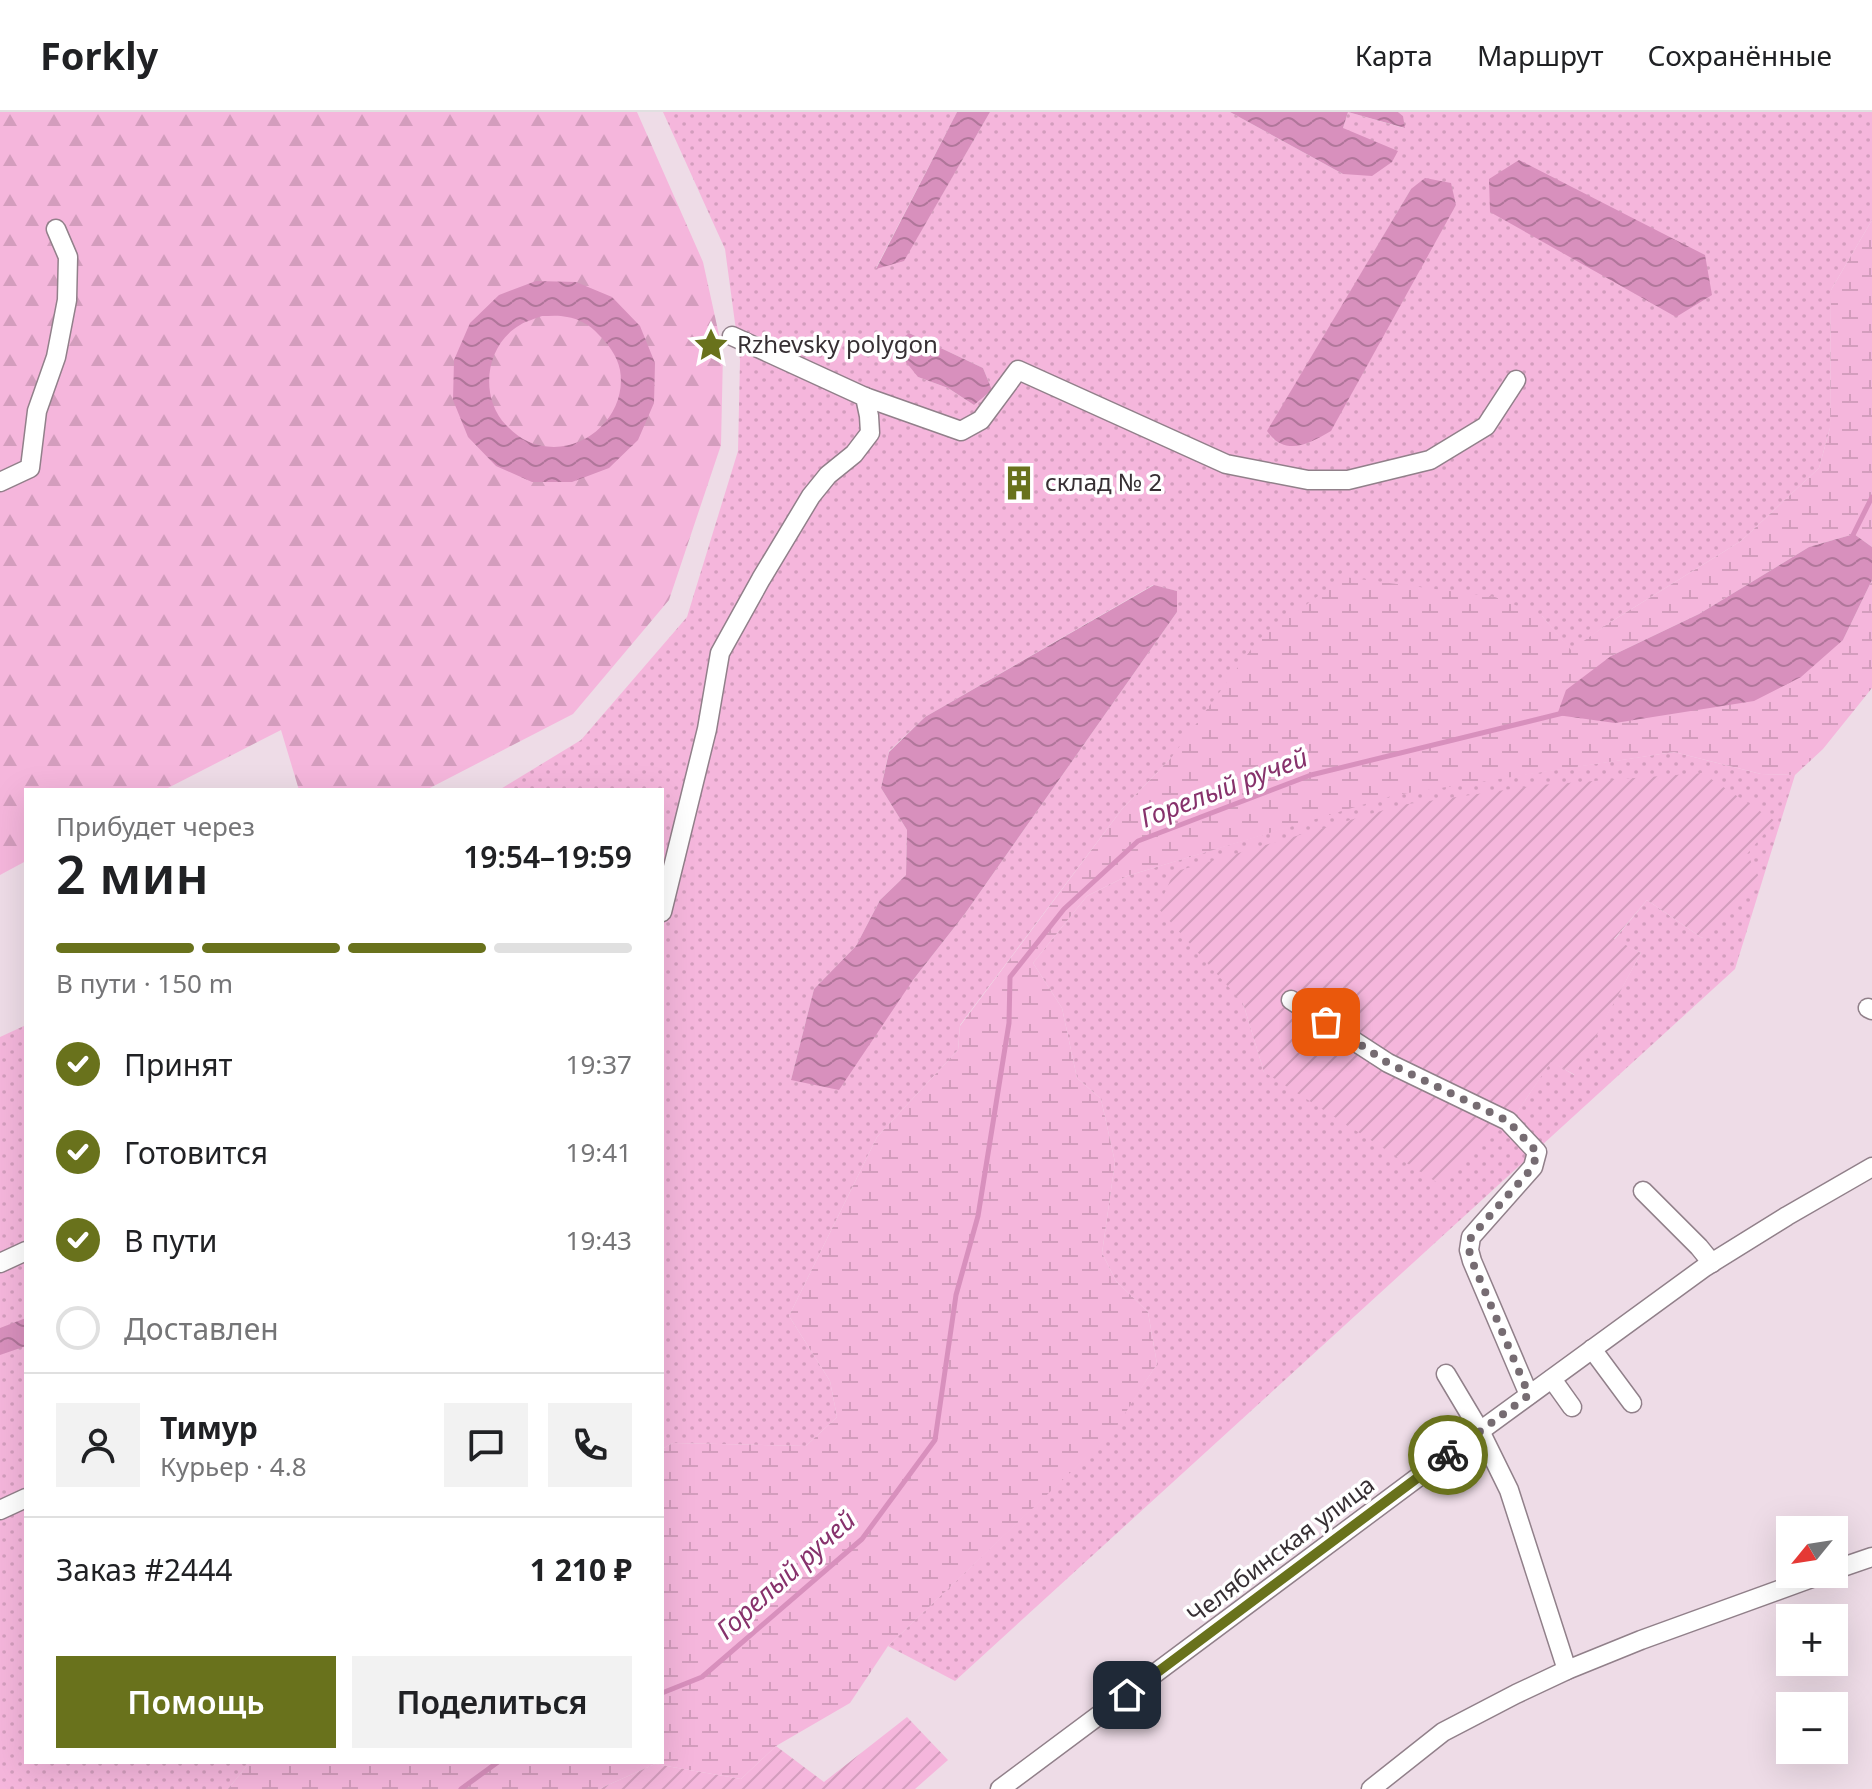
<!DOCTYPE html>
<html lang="ru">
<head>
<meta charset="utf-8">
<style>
	body { margin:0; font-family:"Noto Sans",sans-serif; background:#f2f2f2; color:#202124; height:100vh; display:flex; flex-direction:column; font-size:30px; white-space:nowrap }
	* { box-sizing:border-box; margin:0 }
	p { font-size:26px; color:#757577 }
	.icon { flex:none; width:44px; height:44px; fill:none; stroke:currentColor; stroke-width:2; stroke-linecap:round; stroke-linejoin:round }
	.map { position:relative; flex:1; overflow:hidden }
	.details { position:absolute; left:24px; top:676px; width:640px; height:976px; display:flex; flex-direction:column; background:#fff; border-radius:0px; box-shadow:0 8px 32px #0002 }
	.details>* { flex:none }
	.needle { width:52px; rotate:240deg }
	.buttons { position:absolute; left:1776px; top:1404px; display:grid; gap:16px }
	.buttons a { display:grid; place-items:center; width:72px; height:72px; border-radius:0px; background:#fff; box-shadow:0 8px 32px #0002; font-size:40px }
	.pin { position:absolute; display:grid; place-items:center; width:68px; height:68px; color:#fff; margin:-34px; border-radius:16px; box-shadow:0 4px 12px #0006 }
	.courier { position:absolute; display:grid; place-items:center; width:80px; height:80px; margin:-40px; border:6px solid #69721c; border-radius:50%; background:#fff; color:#222; box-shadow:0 2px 10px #0007 }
	.headline em { font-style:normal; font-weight:600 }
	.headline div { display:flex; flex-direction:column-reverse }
	.headline { display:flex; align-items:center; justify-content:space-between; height:136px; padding:0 32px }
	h1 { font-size:52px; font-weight:600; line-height:60px }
	.bar { display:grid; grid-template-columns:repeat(4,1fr); gap:12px 8px; align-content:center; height:96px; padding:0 32px }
	.bar i { height:10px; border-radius:6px; background:#e0e0e0 }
	.bar .current { background:#69721c }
	.bar p { grid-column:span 4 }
	.line { display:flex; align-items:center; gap:20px; padding:0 32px; border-top:2px solid #e0e0e0 }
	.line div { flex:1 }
	.round { display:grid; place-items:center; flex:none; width:84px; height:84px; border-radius:0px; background:#f2f2f2 }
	ol { padding:0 32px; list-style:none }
	li { display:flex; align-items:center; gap:24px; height:88px }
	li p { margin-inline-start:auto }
	li .icon { padding:8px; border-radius:50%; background:#69721c; color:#fff; stroke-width:4 }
	li:last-child { color:#757577 }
	li i { width:44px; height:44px; border:4px solid #e0e0e0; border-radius:50% }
	.action { display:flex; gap:16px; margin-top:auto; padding:16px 32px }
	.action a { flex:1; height:92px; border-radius:0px; background:#69721c; color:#fff; font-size:32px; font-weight:600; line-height:92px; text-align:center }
	.action a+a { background:#f2f2f2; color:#202124 }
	header { display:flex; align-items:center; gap:48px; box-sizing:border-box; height:112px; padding:0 40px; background:#fff; border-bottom:2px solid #e0e0e0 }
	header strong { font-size:38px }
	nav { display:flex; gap:44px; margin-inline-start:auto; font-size:28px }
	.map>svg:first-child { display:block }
	.grass { fill:url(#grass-dots); fill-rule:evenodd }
	.forest { fill:url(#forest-firs) }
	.wetland { fill:url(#wetland-marsh) }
	.garden { fill:url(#garden-furrows) }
	.water { fill:url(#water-waves); fill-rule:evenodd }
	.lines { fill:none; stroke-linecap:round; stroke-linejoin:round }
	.stream { stroke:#d890bd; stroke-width:5 }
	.minor-casing { stroke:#91808a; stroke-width:21 }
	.minor { stroke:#fff; stroke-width:18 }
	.done { stroke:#766c72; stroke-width:8; stroke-dasharray:0 14.4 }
	.route { stroke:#69721c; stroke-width:10 }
	.labels { text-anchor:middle; stroke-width:7; stroke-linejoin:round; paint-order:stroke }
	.poi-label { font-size:24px; fill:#362f33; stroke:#fff; text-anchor:start }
	.street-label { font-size:24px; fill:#362f33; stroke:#fff }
	.water-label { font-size:26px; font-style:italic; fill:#87326c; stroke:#fff }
</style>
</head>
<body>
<header>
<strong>Forkly</strong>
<nav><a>Карта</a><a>Маршрут</a><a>Сохранённые</a></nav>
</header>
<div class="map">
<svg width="1872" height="1677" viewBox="0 0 1872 1677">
	<defs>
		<pattern id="grass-dots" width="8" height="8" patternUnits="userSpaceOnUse" patternTransform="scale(2)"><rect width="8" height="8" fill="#f5b6dc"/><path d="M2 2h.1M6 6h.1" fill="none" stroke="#d39dbd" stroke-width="1.8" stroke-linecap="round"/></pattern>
		<pattern id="forest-firs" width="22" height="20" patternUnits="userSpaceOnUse" patternTransform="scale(2)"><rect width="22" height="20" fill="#f5b6dc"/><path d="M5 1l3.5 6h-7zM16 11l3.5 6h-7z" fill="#d39dbd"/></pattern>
		<pattern id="wetland-marsh" width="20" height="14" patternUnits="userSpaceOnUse" patternTransform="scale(2)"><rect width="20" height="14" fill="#f5b6dc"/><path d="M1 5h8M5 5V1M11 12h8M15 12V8" fill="none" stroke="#d39dbd"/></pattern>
		<pattern id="garden-furrows" width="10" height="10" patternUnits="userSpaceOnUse" patternTransform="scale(2)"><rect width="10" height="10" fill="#f5b6dc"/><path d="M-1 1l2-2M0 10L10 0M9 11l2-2" fill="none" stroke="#d39dbd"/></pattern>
		<pattern id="water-waves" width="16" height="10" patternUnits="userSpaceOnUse" patternTransform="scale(2)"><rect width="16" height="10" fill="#d890bd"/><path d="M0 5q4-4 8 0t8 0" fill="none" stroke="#b0769a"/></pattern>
	</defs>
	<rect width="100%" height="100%" fill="#eedce7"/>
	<g class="grass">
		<path d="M663 0H957L876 156 904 148 990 0H1230L1343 62V16L1348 0 1404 16 1403 4 1398 0H1872V108L1831 178 1830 316 1819 356 1741 429 1609 511 1571 539 1542 504 1171 646 1122 697 960 913 958 938 877 1025 789 1204 830 1269 837 1305 806 1334 673 1331 662 1337V678H499L581 628 687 505 738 339 740 248 725 137ZM1411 77 1456 93 1274 328 1268 319ZM909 221 983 256 992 278 974 293 948 276 918 265ZM1153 473 1177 479V500L964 803 913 868 791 968 814 877 856 834 880 788 906 763 907 718 881 676 889 639 925 605Z"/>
		<path d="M1674 640 1761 662 1795 663 1735 857 955 1569 888 1534 1112 1320 1157 1252 1148 1200 1116 1169 1102 1141 1115 1050 1101 987 1077 966 1062 896 1033 851 1087 784 1127 764 1395 682ZM1747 742 1702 826 1647 788 1614 828 1641 841 1574 963 1551 949 1516 1002 1264 960 1243 891Z"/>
		<polygon points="26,913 26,1650 250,1650 228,1677 0,1677 0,925"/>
	</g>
	<polygon class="forest" points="0,0 637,0 703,150 723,241 721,333 669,488 573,602 426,678 299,678 281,618 164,678 26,678 26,749 0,763"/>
	<polygon class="wetland" points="1872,108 1872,435 1854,422 1809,435 1699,502 1611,544 1843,528 1872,468 1872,576 1823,637 1795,663 1761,662 1674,640 1395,683 1127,764 1087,784 1033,851 1062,896 1077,966 1101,987 1115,1050 1102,1141 1116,1169 1148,1200 1157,1252 1113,1320 888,1534 850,1591 776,1634 741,1667 655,1652 599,1677 228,1677 250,1650 662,1650 662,1337 673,1331 806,1334 837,1305 830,1269 789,1204 877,1025 958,938 960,914 1122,697 1171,646 1258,528 1344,465 1495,485 1542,504 1571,538 1609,511 1741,429 1819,356 1830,316 1831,178"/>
	<g class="garden">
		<polygon points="1702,661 1775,709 1747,742 1759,765 1702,826 1647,788 1614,827 1641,841 1575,963 1551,950 1516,1002 1441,1073 1264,960 1243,891 1158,796 1174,760 1401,693 1540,673"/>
		<polygon points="907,1605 948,1648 915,1677 599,1677 655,1652 741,1667 776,1634 824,1670"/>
	</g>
	<g class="water">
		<polygon points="957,0 990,0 904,149 876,157"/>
		<polygon points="1230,0 1398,0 1403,4 1405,16 1348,0 1343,16 1398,39 1392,50 1372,64 1343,62"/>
		<polygon points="1519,48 1705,143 1712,183 1676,205 1490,100 1489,67"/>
		<path d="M1425 66 1451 71 1456 93 1331 319C1309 332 1285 345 1267 319L1411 77Z"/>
		<path d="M536 169 576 170 612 185 640 214 655 251 654 291 638 328 609 356 572 370H532L496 354 468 325 453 288 454 248 470 211 499 183ZM542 204C550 204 559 203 567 205 578 206 591 214 598 222 608 232 617 243 620 258 627 298 593 335 554 335 534 335 519 327 506 313 479 285 485 233 520 213 526 209 535 207 542 204Z"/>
		<polygon points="909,221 983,256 992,278 974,293 948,276 918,265 893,234"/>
		<polygon points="1854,422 1872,435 1872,468 1843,528 1801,565 1754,589 1615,611 1557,603 1566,578 1611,544 1699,502 1809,435"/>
		<polygon points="1154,473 1177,479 1177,500 964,803 913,868 839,978 791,968 814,877 856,834 880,788 906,763 907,718 881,676 889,640 925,605"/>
		<polygon points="26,1206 26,1234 0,1243 0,1216"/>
	</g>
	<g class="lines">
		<g class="stream">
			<polyline points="1851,427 1872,385"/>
			<polyline points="662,1581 702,1565 862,1427 935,1328 956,1183 978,1104 1009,911 1010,865 1064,797 1138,729 1311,663 1563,601"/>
			<polyline points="461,1677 498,1650"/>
		</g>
		<g class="minor-casing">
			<g id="minor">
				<polyline points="865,285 961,319 981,308 1018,258 1226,352 1308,368 1348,368 1430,348 1486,314 1516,268"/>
				<polyline points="0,370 30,356 37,299 56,245 67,188 68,145 56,117"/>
				<polyline points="662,800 707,617 720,541 761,467 811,384 828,363 854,342 870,321 869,304 865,285 732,224"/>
				<polyline points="1291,888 1388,951 1508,1009 1537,1040 1533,1055 1471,1125 1469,1138 1472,1149 1529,1283"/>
				<polyline points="1868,896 1872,898"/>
				<polyline points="1643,1079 1699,1135 1712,1151"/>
				<polyline points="0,1151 26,1139"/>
				<polyline points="1592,1237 1632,1291"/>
				<polyline points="1446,1262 1480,1319 1509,1378 1567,1558"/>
				<polyline points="1552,1267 1572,1295"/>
				<polyline points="0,1398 26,1386"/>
				<polyline points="1834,1458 1872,1445"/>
				<polyline points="1000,1677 1480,1319 1705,1155 1787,1104 1872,1055"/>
				<polyline points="1371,1677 1443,1620 1516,1582 1567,1558 1641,1528 1823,1462"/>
			</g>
		</g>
		<use href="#minor" class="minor"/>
	</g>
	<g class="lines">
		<polyline class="done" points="1326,910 1388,951 1508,1009 1537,1040 1533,1055 1471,1125 1469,1138 1472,1149 1529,1283 1448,1343"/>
		<polyline class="route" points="1127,1583 1448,1343"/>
	</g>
	<defs>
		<g id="sight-bare" transform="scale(2.76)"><path d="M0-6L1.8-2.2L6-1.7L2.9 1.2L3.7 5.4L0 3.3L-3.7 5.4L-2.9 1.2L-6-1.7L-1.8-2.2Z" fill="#69721c" stroke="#fff" stroke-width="2.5" paint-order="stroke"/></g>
		<g id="building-bare" transform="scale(2.76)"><path d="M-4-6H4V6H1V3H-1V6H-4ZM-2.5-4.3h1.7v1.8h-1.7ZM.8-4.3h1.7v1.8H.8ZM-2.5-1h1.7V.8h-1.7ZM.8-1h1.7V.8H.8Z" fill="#69721c" stroke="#fff" stroke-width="2.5" paint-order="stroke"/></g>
	</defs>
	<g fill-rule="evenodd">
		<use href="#sight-bare" x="711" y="233"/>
		<use href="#building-bare" x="1019" y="371"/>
	</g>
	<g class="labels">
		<g class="poi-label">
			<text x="737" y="241">Rzhevsky polygon</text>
			<text x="1045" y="379">склад № 2</text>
		</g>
		<g class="street-label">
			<text transform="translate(1281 1438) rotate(-37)" y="8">Челябинская улица</text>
		</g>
		<g class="water-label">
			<text transform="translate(1224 676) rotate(-21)" y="9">Горелый ручей</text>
			<text transform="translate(786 1463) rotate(-42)" y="9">Горелый ручей</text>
		</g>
	</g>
</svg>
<div class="buttons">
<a><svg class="needle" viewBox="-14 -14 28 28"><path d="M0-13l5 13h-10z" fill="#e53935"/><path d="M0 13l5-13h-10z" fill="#757577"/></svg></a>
<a>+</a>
<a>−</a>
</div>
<div class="pin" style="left:1326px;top:910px;background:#ea580c"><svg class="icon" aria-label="bag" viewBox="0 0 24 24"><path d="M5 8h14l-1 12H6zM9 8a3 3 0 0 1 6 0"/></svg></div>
<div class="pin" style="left:1127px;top:1583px;background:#1f2937"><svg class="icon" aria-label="home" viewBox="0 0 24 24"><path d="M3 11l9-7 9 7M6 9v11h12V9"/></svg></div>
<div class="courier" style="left:1448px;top:1343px"><svg class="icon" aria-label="bike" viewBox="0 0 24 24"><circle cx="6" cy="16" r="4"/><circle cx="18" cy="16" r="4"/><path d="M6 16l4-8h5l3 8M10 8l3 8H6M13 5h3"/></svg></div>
<section class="details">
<div class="headline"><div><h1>2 мин</h1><p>Прибудет через</p></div><em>19:54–19:59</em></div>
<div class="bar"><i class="current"></i><i class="current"></i><i class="current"></i><i></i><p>В пути · 150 m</p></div>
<ol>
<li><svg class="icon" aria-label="check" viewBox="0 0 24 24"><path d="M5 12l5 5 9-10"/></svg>Принят<p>19:37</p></li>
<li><svg class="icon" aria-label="check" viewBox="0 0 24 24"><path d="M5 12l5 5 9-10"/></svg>Готовится<p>19:41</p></li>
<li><svg class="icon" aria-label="check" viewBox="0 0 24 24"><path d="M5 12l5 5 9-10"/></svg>В пути<p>19:43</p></li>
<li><i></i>Доставлен</li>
</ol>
<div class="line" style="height:144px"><a class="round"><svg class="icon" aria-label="person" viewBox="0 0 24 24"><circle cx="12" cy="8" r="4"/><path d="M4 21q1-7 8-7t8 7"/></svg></a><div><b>Тимур</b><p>Курьер · 4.8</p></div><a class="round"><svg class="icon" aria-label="chat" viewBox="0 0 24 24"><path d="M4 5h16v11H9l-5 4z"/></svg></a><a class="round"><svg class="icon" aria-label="phone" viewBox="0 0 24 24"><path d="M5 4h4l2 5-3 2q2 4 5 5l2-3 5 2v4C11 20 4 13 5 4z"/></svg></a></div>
<div class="line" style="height:104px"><div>Заказ #2444</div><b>1 210 ₽</b></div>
<div class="action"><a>Помощь</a><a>Поделиться</a></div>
</section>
</div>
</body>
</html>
